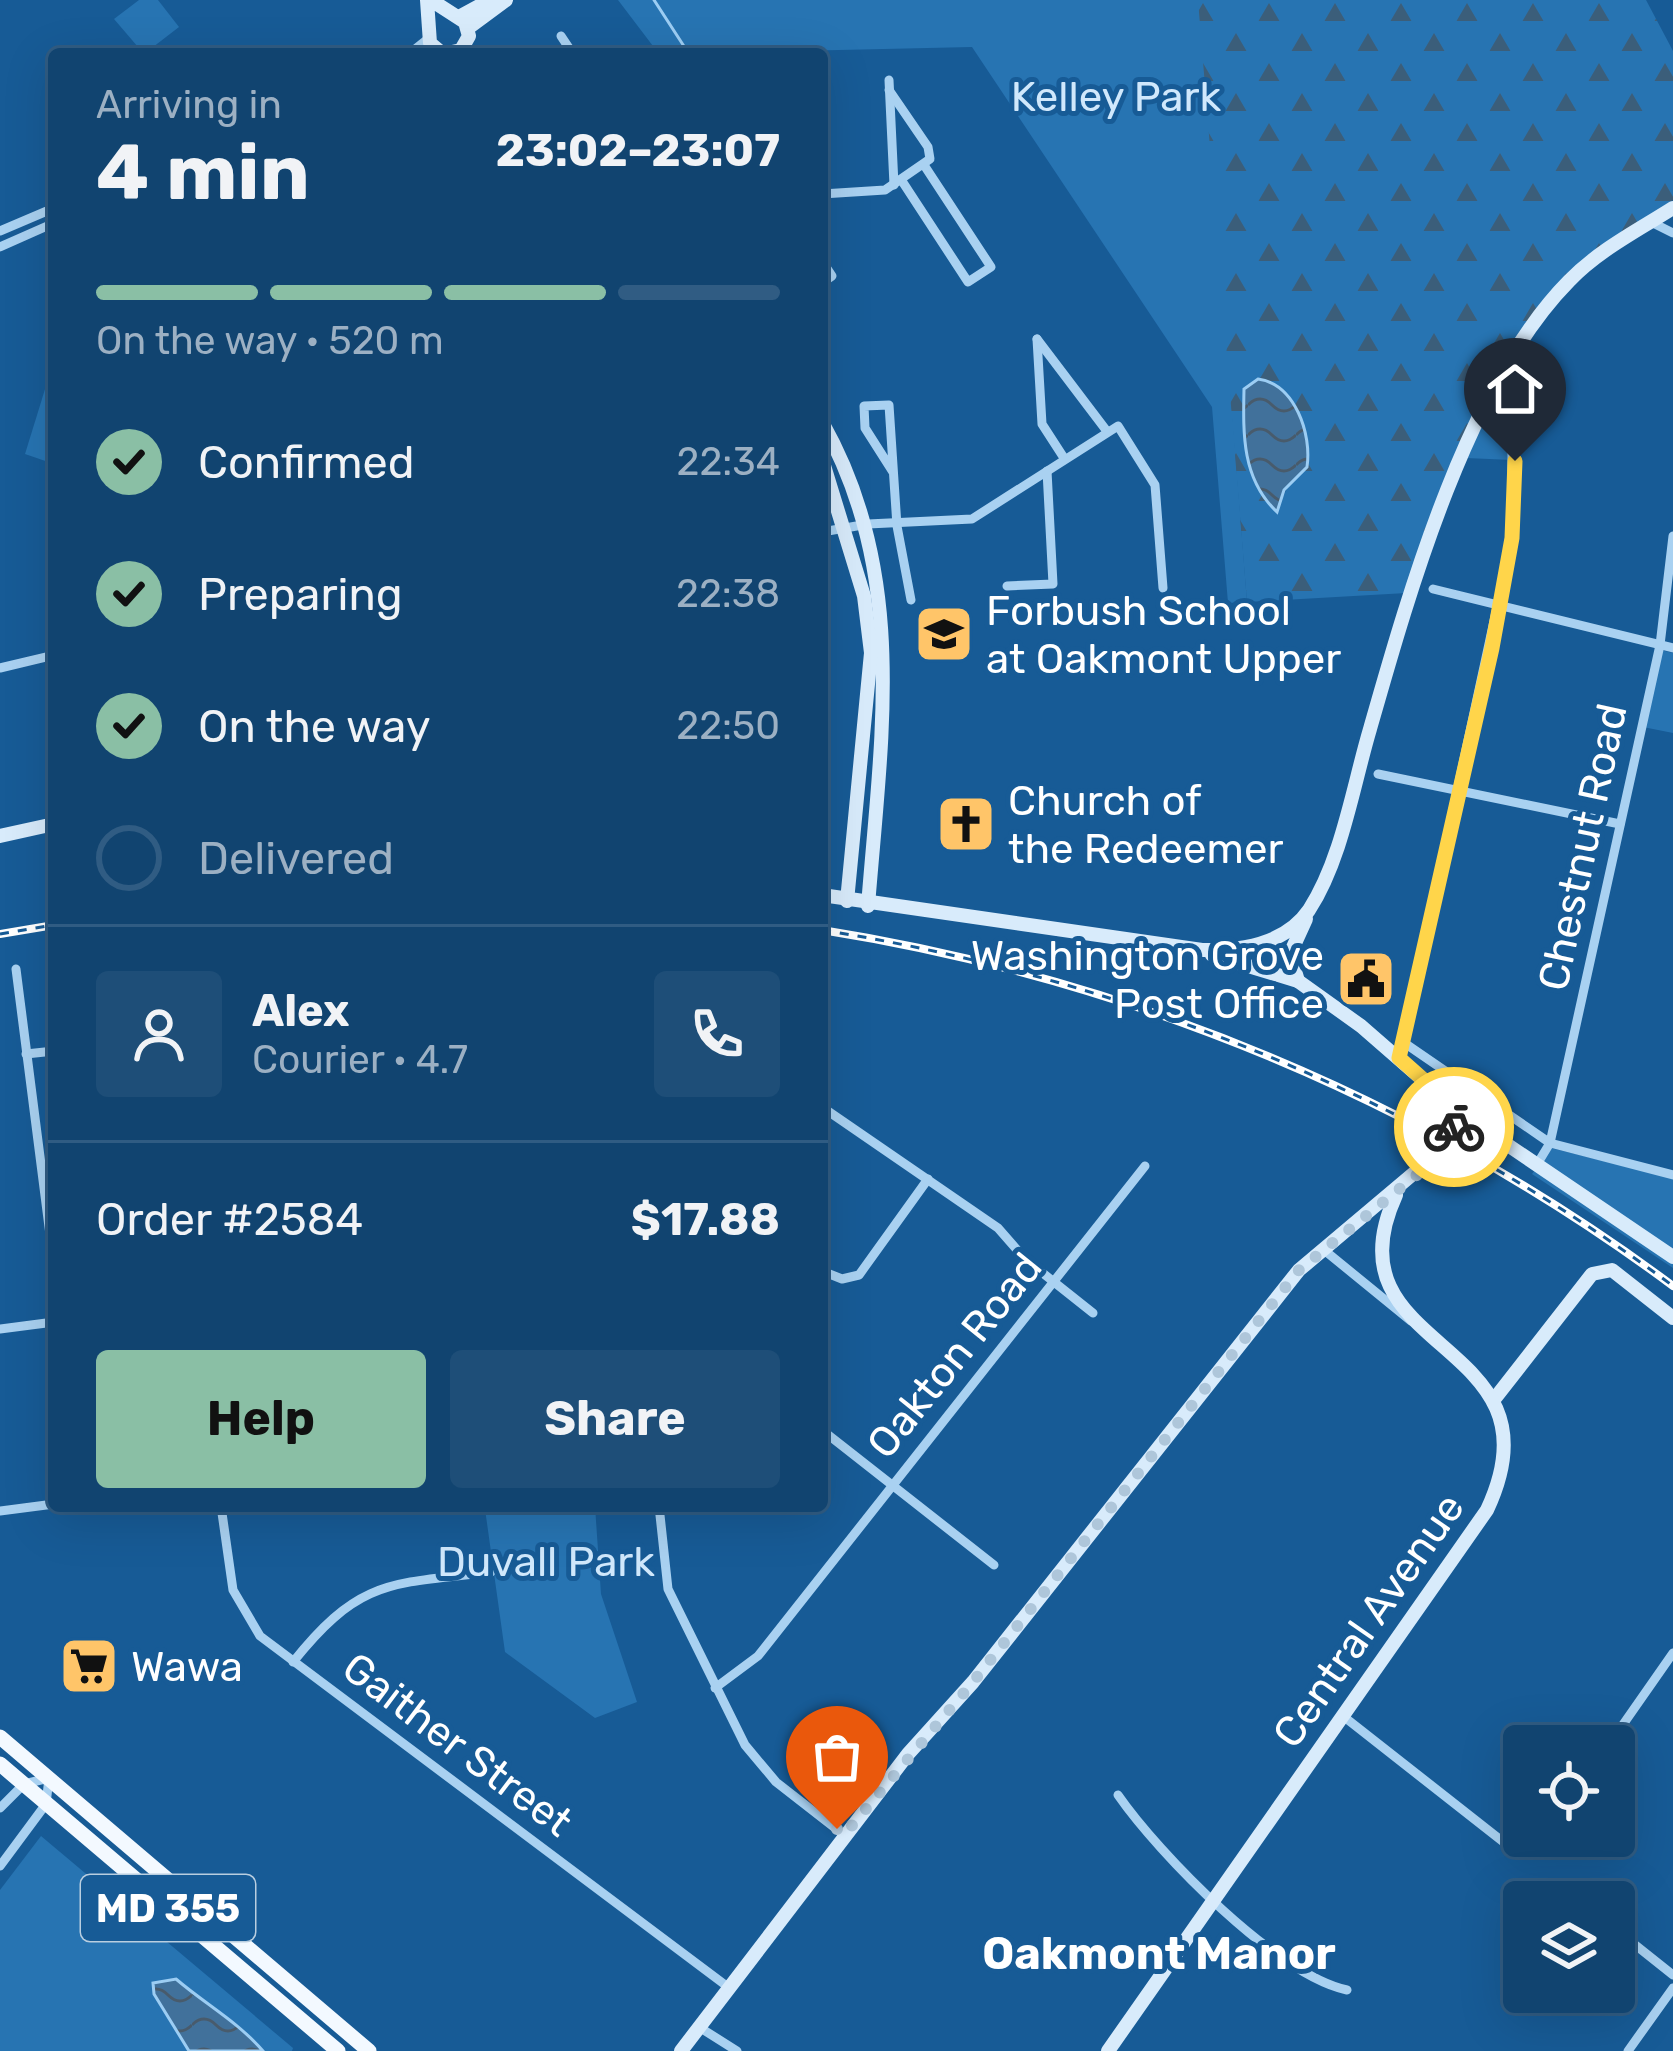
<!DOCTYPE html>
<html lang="en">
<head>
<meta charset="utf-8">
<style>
	body { margin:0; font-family:Rubik,sans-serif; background:#1e4e78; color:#f1f3f6; height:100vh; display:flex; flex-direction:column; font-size:45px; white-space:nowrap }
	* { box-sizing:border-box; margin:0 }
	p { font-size:39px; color:#9cb0c3 }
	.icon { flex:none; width:66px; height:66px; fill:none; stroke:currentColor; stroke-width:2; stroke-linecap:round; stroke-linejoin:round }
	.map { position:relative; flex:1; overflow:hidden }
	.drawer { position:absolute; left:48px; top:48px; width:780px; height:1464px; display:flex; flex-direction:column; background:#114470; border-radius:12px; box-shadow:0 12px 48px #0002,0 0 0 3px #305c83 }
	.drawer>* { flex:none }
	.tools { position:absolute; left:1503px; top:1725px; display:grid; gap:24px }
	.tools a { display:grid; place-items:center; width:132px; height:132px; border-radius:12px; background:#114470; box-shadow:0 12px 48px #0002,0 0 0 3px #305c83; font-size:60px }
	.pin { position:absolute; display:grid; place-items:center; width:102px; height:102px; color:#fff; margin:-123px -51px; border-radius:50% 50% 50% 0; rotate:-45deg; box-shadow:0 0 12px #0007 }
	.pin .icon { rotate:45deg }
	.courier { position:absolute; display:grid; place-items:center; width:120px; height:120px; margin:-60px; border:9px solid #ffd54a; border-radius:50%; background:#fff; color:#222; box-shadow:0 3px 15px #0007 }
	.summary em { font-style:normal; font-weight:700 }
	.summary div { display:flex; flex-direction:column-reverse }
	.summary { display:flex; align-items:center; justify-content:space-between; height:204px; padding:0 48px }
	h1 { font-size:78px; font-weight:700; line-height:90px }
	.bar { display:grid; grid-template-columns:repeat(4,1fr); gap:18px 12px; align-content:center; height:144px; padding:0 48px }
	.bar i { height:15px; border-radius:9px; background:#305c83 }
	.bar .current { background:#8abfa5 }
	.bar p { grid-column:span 4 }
	.line { display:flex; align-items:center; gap:30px; padding:0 48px; border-top:3px solid #305c83 }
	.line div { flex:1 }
	.round { display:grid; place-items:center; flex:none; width:126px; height:126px; border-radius:12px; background:#1e4e78 }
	ol { padding:0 48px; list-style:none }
	li { display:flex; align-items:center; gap:36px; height:132px }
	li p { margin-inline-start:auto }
	li .icon { padding:12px; border-radius:50%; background:#8abfa5; color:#111; stroke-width:4 }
	li:last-child { color:#9cb0c3 }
	li i { width:66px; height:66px; border:6px solid #305c83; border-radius:50% }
	.cta { display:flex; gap:24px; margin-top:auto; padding:24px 48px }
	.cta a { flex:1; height:138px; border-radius:12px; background:#8abfa5; color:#111; font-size:48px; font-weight:700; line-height:138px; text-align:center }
	.cta a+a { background:#1e4e78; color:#f1f3f6 }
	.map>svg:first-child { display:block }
	.green { fill:#2774b2 }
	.forest { fill:url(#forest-firs); fill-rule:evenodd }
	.water { fill:url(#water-waves); stroke:#9ccdf3; stroke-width:3 }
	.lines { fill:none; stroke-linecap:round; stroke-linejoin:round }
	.stream { stroke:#9ccdf3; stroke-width:3 }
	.street { stroke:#a9d1f1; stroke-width:9 }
	.secondary { stroke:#d8ebfb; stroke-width:14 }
	.primary { stroke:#f3f9ff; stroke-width:15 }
	.rail-casing { stroke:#fff; stroke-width:8 }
	.rail { stroke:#175b96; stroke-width:3; stroke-dasharray:9; stroke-linecap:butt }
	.secondary-bridge { stroke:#d8ebfb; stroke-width:14 }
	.done { stroke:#aec6da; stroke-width:12; stroke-dasharray:0 21.6 }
	.route { stroke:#ffd54a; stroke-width:15 }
	.labels { text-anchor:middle; stroke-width:10; stroke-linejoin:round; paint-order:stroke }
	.shield { fill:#175b96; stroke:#b9cee0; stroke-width:3 }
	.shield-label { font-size:39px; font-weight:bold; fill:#fff }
	.park-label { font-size:42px; fill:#d0e8fc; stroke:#175b96 }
	.poi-label { font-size:42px; fill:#fff; stroke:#175b96; text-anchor:start }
	.street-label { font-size:42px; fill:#fff; stroke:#175b96 }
	.neighbourhood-label { font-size:45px; font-weight:bold; fill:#fff; stroke:#175b96 }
</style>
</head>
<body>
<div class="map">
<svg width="1673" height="2051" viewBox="0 0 1673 2051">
	<defs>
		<pattern id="forest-firs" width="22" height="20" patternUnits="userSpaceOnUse" patternTransform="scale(3)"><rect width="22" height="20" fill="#2774b2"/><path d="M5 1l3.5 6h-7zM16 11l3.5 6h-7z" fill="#3b5e7a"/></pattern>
		<pattern id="water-waves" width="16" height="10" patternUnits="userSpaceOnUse" patternTransform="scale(3)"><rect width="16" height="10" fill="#41719b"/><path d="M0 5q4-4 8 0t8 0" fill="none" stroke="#485b6c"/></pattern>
	</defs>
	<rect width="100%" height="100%" fill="#175b96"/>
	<g class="green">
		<polygon points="139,0 158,0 179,27 144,54 114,19"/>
		<polygon points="618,0 1200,0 1247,602 1228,603 1212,407 972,47 659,54"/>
		<polygon points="54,360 54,464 25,454"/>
		<polygon points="1496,388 1514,391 1512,460 1466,458"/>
		<polygon points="1661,650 1673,653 1673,733 1643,727"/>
		<polygon points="1551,1148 1673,1178 1673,1268 1532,1174"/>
		<polygon points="505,1506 595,1506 601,1594 637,1702 595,1718 505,1652 485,1509"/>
		<polygon points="41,1836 293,2048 292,2051 0,2051 0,1890"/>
	</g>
	<path class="forest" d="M1198 0H1646L1673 51V200L1609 242 1502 361 1406 593 1247 602ZM1264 379 1289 397 1308 446 1276 511C1241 480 1243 433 1244 389Z"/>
	<g class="water">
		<path d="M1258 379C1295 384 1312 434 1307 467L1284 490 1277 512C1242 479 1243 435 1244 389Z"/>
		<path d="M176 1979C205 2004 237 2021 263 2051H189L154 1994 153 1983Z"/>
	</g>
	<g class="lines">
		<polyline class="stream" points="654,0 689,54"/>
		<g class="street">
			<polyline points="561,36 573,54"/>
			<polyline points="409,54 429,38"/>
			<polyline points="889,80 894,185"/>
			<polyline points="902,181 968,282 991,267 924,165"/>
			<polyline points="822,194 885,190 930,159 928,147 889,90"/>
			<polyline points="1651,222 1673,233"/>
			<polyline points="0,231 54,208"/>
			<polyline points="0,247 54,223"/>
			<polyline points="822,261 832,276 822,283"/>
			<polyline points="1037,339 1042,424 1064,458"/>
			<polyline points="1037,339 1106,430"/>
			<polyline points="893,472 865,428 864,406 889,405 897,526 911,600"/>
			<polyline points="822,532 868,524 972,519 1118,426 1155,485 1163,588"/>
			<polyline points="1007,586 1053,584 1047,471"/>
			<polyline points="1433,589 1673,648"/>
			<polyline points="0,668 54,655"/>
			<polyline points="1378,774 1620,824"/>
			<polyline points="16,969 54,1266"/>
			<polyline points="1403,1042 1550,1143 1673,1175"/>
			<polyline points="26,1054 54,1051"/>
			<polyline points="1399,1058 1512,538 1512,431"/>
			<polyline points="822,1107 998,1228 1025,1259 1093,1313"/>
			<polyline points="1536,1166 1550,1143 1660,645 1673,536"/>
			<polyline points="1324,1250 1411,1321"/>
			<polyline points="822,1271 842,1279 859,1275 928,1179"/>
			<polyline points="0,1329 54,1322"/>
			<polyline points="822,1430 994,1565"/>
			<polyline points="221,1506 233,1590 260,1636 728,1987"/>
			<polyline points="659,1506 668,1589 745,1745 776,1782 844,1835"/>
			<polyline points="0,1511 54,1504"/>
			<path d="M293 1662C360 1578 391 1584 491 1572"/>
			<polyline points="715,1688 758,1656 1145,1166"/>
			<polyline points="1343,1716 1511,1848 1525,1851 1545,1836"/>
			<polyline points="1608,1746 1673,1653"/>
			<path d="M1118 1795C1159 1854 1277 1975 1347 1990"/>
			<polyline points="0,1808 24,1784 49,1778 46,1804 0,1866"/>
			<polyline points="1614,1928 1673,1975"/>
			<polyline points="1522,1977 1524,1974"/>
			<polyline points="699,2027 737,2051"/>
			<polyline points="1628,2051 1673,1988"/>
		</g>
		<g class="secondary">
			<polyline points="427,0 430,43 443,54 461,50 469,36 465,22 431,0"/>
			<polyline points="459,17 490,0"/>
			<polyline points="468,28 506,0"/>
			<path d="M822 422C909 575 881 738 868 906"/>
			<polyline points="822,459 864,596 871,653 847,901"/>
			<polyline points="0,836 54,824"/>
			<path d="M822 895 1202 950C1241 951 1285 945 1309 910 1342 859 1353 786 1370 729 1409 592 1468 383 1569 281 1599 250 1637 231 1673 208"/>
			<polyline points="1212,955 1298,981 1361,1026 1462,1114 1673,1257"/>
			<polyline points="1298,981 1290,954 1306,919"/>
			<polyline points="1496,1397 1592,1274 1612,1270 1673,1318"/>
			<polyline points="681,2051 908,1754 973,1682 1299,1270 1439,1152"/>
			<path d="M1108 2051 1487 1510C1569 1336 1322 1356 1396 1195"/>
		</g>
		<g class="primary">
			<polyline points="0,1737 369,2051"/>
			<polyline points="0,1764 338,2051"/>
		</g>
		<g class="rail-casing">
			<g id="rail">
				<path d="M822 930C1130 979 1423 1100 1673 1286"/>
				<polyline points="0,934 54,925"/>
			</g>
		</g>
		<use href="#rail" class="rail"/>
		<polyline class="secondary-bridge" points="1439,1152 1456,1124"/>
	</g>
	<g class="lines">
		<polyline class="done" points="837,1829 844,1835 973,1682 1299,1270 1428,1166 1454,1127"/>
		<polyline class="route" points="1454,1127 1462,1114 1399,1058 1492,648 1512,538 1515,461"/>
	</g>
	<defs>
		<g id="school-square" transform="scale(3)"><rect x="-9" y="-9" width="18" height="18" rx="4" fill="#ffc569" stroke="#175b96"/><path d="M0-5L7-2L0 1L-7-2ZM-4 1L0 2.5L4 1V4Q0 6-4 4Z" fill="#111"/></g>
		<g id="church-square" transform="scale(3)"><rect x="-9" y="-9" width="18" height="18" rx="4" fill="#ffc569" stroke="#175b96"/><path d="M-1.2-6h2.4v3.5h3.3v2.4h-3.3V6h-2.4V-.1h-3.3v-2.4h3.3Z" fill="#111"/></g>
		<g id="civic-square" transform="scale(3)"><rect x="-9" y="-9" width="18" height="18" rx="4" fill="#ffc569" stroke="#175b96"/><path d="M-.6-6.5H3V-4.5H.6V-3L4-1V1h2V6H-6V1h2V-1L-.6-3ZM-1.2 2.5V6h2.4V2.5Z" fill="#111"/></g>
		<g id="supermarket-square" transform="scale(3)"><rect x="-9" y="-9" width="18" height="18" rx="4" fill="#ffc569" stroke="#175b96"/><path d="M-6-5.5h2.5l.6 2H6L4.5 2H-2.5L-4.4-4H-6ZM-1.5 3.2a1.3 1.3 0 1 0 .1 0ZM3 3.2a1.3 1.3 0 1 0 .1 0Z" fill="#111"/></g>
	</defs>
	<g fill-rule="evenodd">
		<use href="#school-square" x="944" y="634"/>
		<use href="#church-square" x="966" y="824"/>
		<use href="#civic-square" x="1366" y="979"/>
		<use href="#supermarket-square" x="89" y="1666"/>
	</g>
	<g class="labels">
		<rect class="shield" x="81" y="1875" width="174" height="66" rx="9"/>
		<g class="shield-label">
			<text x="168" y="1922">MD 355</text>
		</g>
		<g class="park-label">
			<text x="1116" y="111">Kelley Park</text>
			<text x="546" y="1576">Duvall Park</text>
		</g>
		<g class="poi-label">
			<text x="986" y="625">Forbush School<tspan x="986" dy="48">at Oakmont Upper</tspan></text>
			<text x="1008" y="815">Church of<tspan x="1008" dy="48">the Redeemer</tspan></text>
			<text x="1324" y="970" text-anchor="end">Washington Grove<tspan x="1324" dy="48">Post Office</tspan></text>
			<text x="131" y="1681">Wawa</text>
		</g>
		<g class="street-label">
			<text transform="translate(1582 847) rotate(-78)" y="15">Chestnut Road</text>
			<text transform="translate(954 1355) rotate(-51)" y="15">Oakton Road</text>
			<text transform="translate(1368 1620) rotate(-55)" y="15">Central Avenue</text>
			<text transform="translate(458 1744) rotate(37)" y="15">Gaither Street</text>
		</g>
		<g class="neighbourhood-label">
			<text x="1159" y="1969">Oakmont Manor</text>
		</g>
	</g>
</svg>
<div class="tools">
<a><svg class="icon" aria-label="locate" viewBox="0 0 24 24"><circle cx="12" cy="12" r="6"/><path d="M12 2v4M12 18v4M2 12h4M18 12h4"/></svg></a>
<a><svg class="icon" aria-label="layers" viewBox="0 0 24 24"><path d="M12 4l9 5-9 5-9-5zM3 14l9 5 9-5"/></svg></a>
</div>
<div class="pin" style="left:837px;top:1829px;background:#ea580c"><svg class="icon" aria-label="bag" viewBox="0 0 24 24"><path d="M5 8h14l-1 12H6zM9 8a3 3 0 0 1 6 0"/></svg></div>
<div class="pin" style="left:1515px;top:461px;background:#1f2937"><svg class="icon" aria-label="home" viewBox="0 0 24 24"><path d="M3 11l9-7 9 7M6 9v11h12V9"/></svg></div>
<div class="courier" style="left:1454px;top:1127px"><svg class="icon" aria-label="bike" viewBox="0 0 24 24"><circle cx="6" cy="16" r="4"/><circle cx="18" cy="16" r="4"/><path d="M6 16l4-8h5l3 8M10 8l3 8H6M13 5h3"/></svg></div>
<section class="drawer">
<div class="summary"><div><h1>4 min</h1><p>Arriving in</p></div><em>23:02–23:07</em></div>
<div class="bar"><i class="current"></i><i class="current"></i><i class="current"></i><i></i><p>On the way · 520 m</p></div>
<ol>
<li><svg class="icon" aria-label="check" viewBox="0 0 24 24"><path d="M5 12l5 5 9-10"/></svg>Confirmed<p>22:34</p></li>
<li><svg class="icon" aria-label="check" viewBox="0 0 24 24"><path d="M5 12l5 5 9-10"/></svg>Preparing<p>22:38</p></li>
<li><svg class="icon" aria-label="check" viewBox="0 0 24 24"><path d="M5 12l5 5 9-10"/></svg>On the way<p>22:50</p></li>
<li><i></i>Delivered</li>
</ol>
<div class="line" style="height:216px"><a class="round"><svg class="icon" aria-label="person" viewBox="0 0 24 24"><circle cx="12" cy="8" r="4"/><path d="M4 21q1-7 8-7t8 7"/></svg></a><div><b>Alex</b><p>Courier · 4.7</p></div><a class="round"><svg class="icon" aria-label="phone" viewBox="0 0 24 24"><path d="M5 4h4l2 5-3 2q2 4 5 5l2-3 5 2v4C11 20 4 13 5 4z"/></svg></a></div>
<div class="line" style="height:156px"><div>Order #2584</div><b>$17.88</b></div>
<div class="cta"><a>Help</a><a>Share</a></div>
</section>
</div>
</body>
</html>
